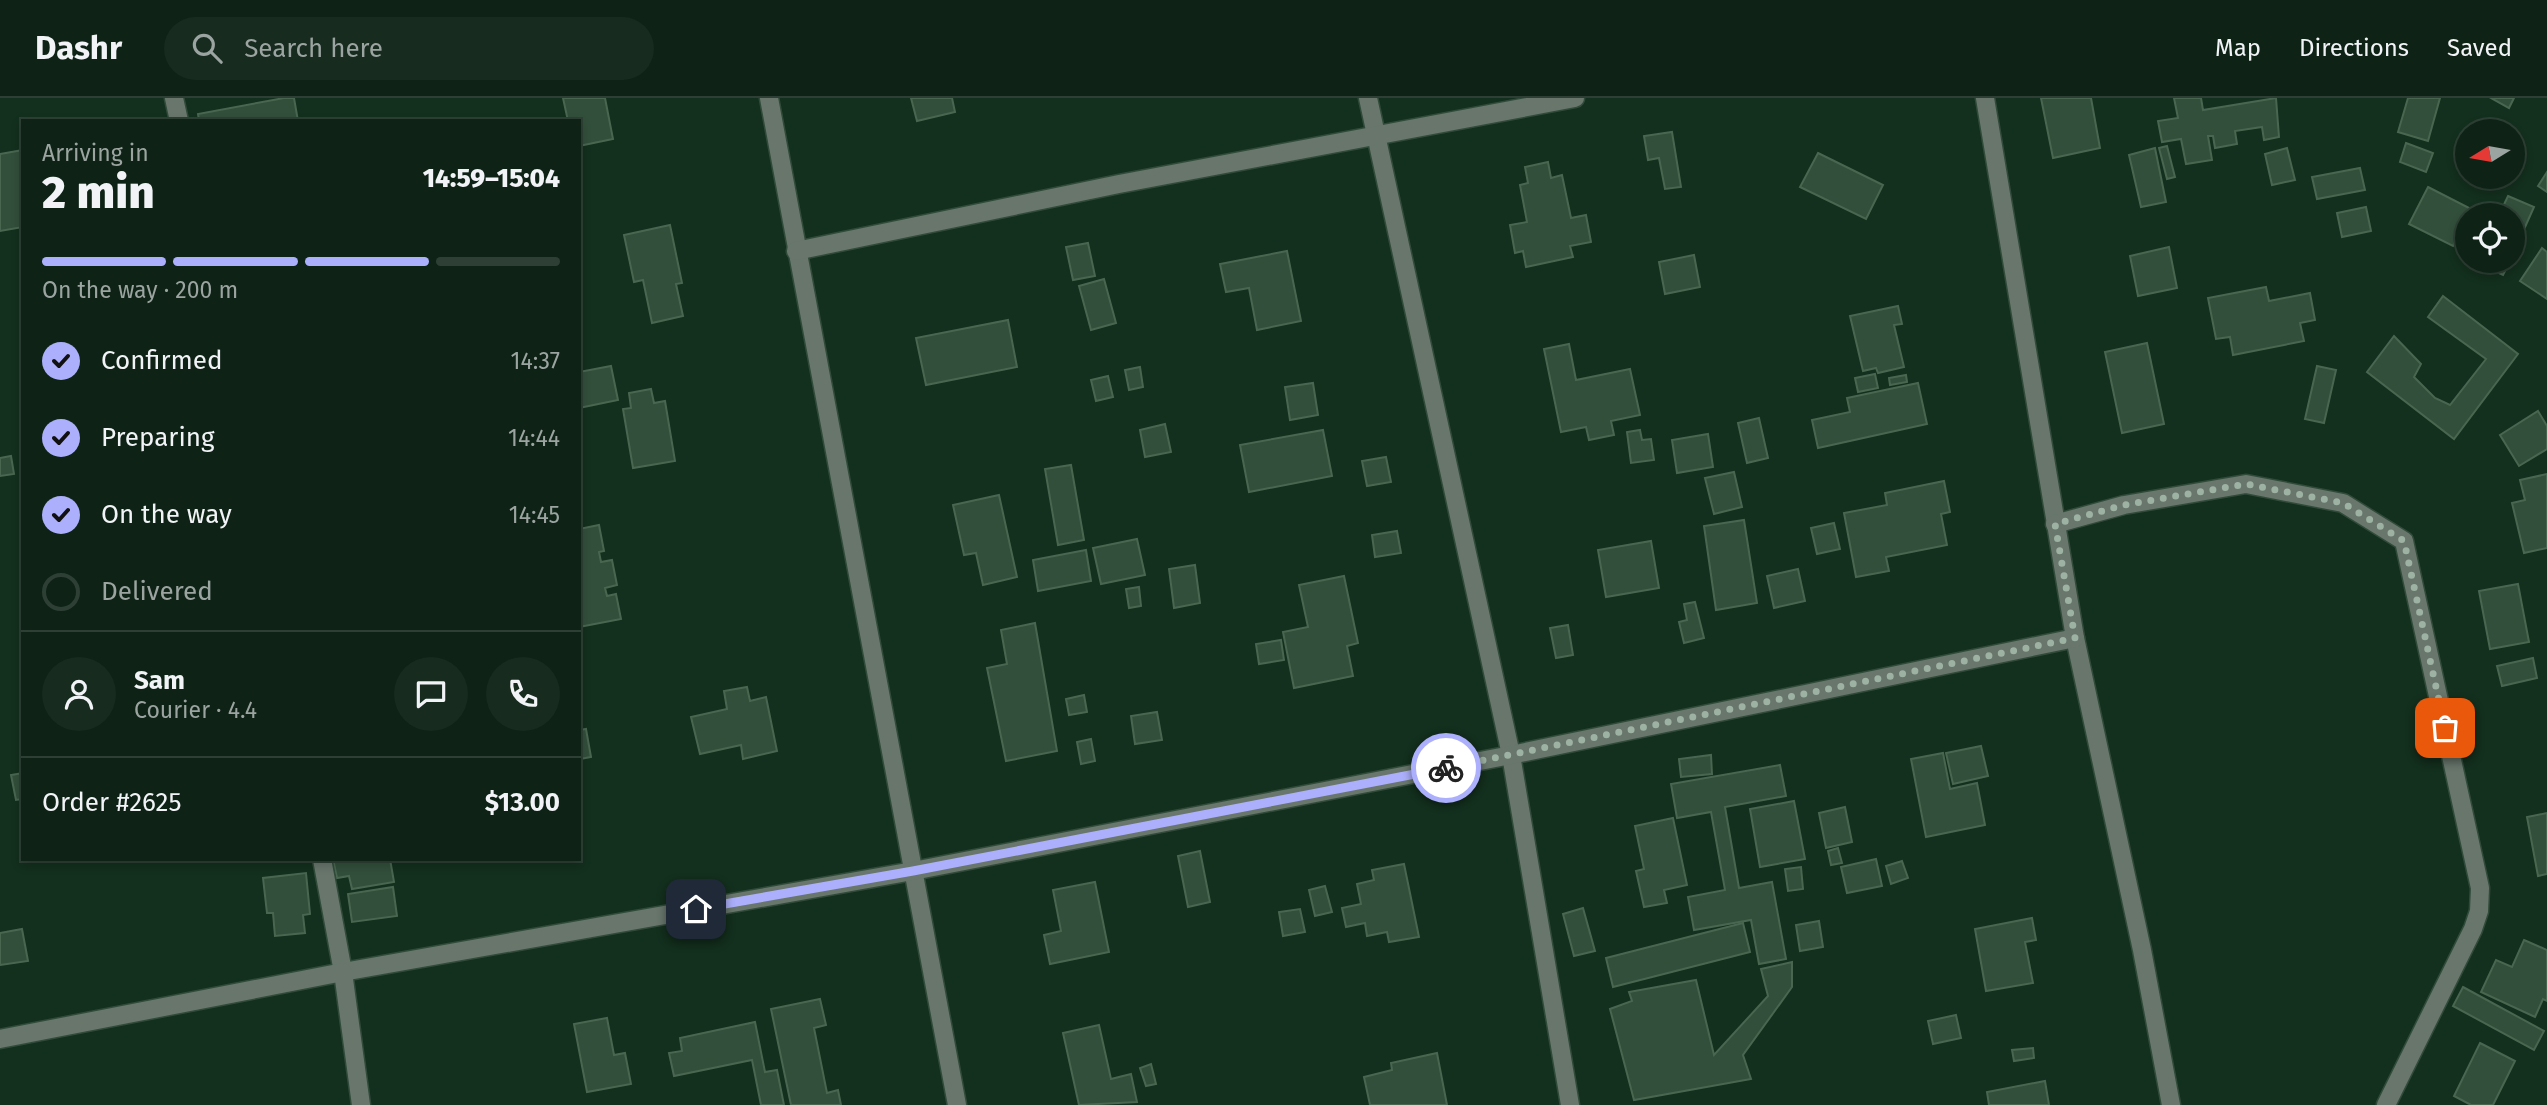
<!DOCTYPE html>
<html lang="en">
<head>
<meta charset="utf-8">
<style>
	body { margin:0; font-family:"Fira Sans",sans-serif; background:#172b1f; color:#f1f3f6; height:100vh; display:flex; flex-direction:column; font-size:26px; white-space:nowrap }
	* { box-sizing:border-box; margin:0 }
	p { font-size:23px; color:#9ba4a1 }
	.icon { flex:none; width:38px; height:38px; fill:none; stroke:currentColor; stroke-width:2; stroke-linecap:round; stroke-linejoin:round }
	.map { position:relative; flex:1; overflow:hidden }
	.drawer { position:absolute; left:21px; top:21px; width:560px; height:742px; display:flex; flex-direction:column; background:#0e2316; border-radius:0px; box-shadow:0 4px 10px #0003,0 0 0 2px #2e4035 }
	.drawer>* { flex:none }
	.needle { width:46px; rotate:259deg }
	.tools { position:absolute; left:2455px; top:21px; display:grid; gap:14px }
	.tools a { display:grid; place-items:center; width:70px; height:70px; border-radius:50%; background:#0e2316; box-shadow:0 4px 10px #0003,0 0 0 2px #2e4035; font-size:35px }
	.pin { position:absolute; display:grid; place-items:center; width:60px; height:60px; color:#fff; margin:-30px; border-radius:14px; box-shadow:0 4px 10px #0006 }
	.courier { position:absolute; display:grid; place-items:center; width:70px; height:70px; margin:-35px; border:5px solid #acaffb; border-radius:50%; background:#fff; color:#222; box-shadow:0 2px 9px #0007 }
	.summary em { font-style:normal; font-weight:800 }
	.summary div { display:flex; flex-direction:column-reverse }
	.summary { display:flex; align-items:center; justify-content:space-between; height:119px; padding:0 21px }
	h1 { font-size:46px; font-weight:800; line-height:52px }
	.bar { display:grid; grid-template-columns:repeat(4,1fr); gap:10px 7px; align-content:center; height:84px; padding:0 21px }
	.bar i { height:9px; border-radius:5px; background:#2e4035 }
	.bar .on { background:#acaffb }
	.bar p { grid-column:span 4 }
	.line { display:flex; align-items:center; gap:18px; padding:0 21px; border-top:2px solid #2e4035 }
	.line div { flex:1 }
	.round { display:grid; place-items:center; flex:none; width:74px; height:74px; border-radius:37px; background:#172b1f }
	ol { padding:0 21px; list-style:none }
	li { display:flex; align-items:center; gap:21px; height:77px }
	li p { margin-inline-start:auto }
	li .icon { padding:7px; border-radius:50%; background:#acaffb; color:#111; stroke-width:4 }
	li:last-child { color:#9ba4a1 }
	li i { width:38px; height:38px; border:4px solid #2e4035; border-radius:50% }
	header { display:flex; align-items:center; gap:42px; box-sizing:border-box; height:98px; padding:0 35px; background:#0e2316; border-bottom:2px solid #2e4035 }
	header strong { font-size:33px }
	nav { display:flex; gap:38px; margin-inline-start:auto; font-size:24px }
	.search { width:490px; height:63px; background:#172b1f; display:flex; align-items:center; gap:18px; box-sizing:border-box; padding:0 24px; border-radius:38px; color:#9ba4a1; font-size:26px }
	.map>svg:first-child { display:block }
	.building { fill:#324f3b; stroke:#496651; stroke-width:2 }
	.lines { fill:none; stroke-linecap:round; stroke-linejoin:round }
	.minor-casing { stroke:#314b3a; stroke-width:21 }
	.minor { stroke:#68766c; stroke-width:18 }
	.done { stroke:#9db2a3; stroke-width:7; stroke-dasharray:0 12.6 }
	.route { stroke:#acaffb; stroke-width:9 }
</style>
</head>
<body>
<header>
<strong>Dashr</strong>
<div class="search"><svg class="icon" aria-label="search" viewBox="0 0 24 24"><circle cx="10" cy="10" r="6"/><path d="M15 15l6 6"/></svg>Search here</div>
<nav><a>Map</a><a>Directions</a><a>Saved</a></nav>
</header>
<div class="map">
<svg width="2547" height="1007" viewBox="0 0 2547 1007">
	<rect width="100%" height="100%" fill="#132f1d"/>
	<g class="building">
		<polygon points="284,0 294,0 298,23 199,23 198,16"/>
		<polygon points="563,0 605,0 613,41 579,48 579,23 568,23"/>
		<polygon points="911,0 952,0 955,14 917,23"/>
		<polygon points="2041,0 2091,0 2100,50 2053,60"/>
		<polygon points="2174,0 2201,0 2203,12 2276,0 2279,39 2264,42 2262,29 2235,33 2237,46 2215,50 2213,38 2208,38 2212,62 2186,66 2181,41 2162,44 2158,23 2178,20"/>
		<polygon points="2408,0 2440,0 2428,43 2398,34"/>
		<polygon points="2491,0 2514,0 2509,10"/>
		<polygon points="1672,34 1681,89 1665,91 1659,60 1648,62 1644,38"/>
		<polygon points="2406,45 2433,55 2426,74 2400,64"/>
		<polygon points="2167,48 2175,79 2167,81 2159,50"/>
		<polygon points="2155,50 2166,104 2141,109 2129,57"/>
		<polygon points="2287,50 2295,82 2272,87 2265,56"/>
		<polygon points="23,52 23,129 0,133 0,56"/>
		<polygon points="1818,55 1883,87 1866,121 1800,89"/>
		<polygon points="1548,64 1551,80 1562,77 1571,120 1586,117 1591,144 1570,148 1573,159 1526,169 1523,153 1515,155 1510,127 1527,124 1520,87 1528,85 1525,69"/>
		<polygon points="2360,70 2365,92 2317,101 2312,79"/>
		<polygon points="2547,74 2547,94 2538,88"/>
		<polygon points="2428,89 2471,111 2453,148 2409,126"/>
		<polygon points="2508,98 2534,109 2513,156 2513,117 2499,117"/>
		<polygon points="2366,109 2371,133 2342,139 2337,115"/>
		<polygon points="670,127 682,185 676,186 683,218 652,225 643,182 634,184 624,137"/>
		<polygon points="1088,145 1095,178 1073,182 1066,149"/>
		<polygon points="2169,149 2177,190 2138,198 2130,158"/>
		<polygon points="2542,150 2547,154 2547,201 2520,183"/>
		<polygon points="1287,153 1301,223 1257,232 1249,190 1226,194 1220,166"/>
		<polygon points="1694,157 1700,189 1665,196 1659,164"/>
		<polygon points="2478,163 2510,163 2503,177 2477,165"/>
		<polygon points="1104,181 1116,225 1091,232 1079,188"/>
		<polygon points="2266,189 2269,203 2310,195 2315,222 2300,225 2304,243 2233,257 2230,239 2216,241 2208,200"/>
		<polygon points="2443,198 2518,256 2454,341 2367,274 2394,238 2421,266 2414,279 2435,300 2450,307 2486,261 2428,219"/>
		<polygon points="1898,208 1902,226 1894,227 1904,269 1878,275 1876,270 1863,273 1850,218"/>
		<polygon points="1008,222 1017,269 926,287 916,240"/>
		<polygon points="2147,245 2164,326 2122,335 2105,254"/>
		<polygon points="1569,246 1576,282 1630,271 1640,317 1611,323 1614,337 1589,342 1586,329 1561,334 1544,251"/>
		<polygon points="611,268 618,302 579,310 579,274"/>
		<polygon points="2317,268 2336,272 2324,325 2305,321"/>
		<polygon points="1140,269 1143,289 1129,292 1125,272"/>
		<polygon points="1875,276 1878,290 1858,294 1855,280"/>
		<polygon points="1906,277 1907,284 1890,287 1889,280"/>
		<polygon points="1108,278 1113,299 1096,303 1091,282"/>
		<polygon points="1313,285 1318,317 1290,322 1285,289"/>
		<polygon points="1918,285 1927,326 1818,350 1812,322 1850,314 1847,300"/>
		<polygon points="651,291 654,305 665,303 675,363 633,370 623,311 631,310 629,295"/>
		<polygon points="2538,313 2547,328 2547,351 2519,368 2500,337"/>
		<polygon points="1759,320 1768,360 1747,365 1738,325"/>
		<polygon points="1165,326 1171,354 1145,359 1140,332"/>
		<polygon points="1323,332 1332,378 1249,394 1240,347"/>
		<polygon points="1640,332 1642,342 1651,341 1654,362 1631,365 1627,334"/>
		<polygon points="1708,336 1713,369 1677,375 1672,342"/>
		<polygon points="11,358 14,376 0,378 0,360"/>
		<polygon points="1386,359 1391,384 1367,388 1362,363"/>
		<polygon points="1071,367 1084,442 1058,447 1045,371"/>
		<polygon points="1734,374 1742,409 1714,416 1705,380"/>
		<polygon points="2547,376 2547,450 2524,455 2512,405 2525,402 2520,382"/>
		<polygon points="1944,383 1950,414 1941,416 1947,447 1886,459 1889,473 1856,479 1844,415 1887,407 1885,395"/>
		<polygon points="999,397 1017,479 983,487 976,455 964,457 953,407"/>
		<polygon points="1744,422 1757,505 1716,512 1704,428"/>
		<polygon points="1834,425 1840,451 1817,456 1811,430"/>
		<polygon points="599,427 604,453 599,454 601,464 612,462 617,487 605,490 607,498 616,496 621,521 579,529 579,431"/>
		<polygon points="1397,433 1401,455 1375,459 1372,437"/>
		<polygon points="1137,441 1145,477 1101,486 1093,450"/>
		<polygon points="1651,443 1659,490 1606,499 1598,452"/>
		<polygon points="1086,452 1091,483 1038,493 1033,462"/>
		<polygon points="1195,467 1200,505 1174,510 1169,471"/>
		<polygon points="1798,471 1805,503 1774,510 1767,478"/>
		<polygon points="1344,478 1358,545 1347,548 1353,578 1294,590 1283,534 1308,529 1299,487"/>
		<polygon points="2518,486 2529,544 2490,551 2479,493"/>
		<polygon points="1139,489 1141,508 1129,510 1126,491"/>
		<polygon points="1695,504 1704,540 1684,545 1679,524 1687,522 1684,506"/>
		<polygon points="1035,525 1057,653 1006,663 987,570 1007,566 1001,532"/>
		<polygon points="1568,527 1573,557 1556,560 1550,530"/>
		<polygon points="1281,542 1284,562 1259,566 1256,546"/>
		<polygon points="2533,560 2537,580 2502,588 2497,568"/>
		<polygon points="747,589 750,603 766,599 777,653 743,661 741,647 700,656 691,619 727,611 724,593"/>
		<polygon points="1084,597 1087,614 1069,617 1066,601"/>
		<polygon points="1157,614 1162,642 1135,646 1131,618"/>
		<polygon points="586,631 591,659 580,661 579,632"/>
		<polygon points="1091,641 1095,663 1081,666 1077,644"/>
		<polygon points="1981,648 1988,678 1953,686 1946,655"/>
		<polygon points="1943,655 1950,691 1977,685 1985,727 1926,739 1911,661"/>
		<polygon points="1711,657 1712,676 1681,679 1679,661"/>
		<polygon points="1780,667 1786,698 1725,709 1739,790 1772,784 1786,861 1759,866 1751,822 1694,832 1688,799 1725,792 1711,714 1677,720 1671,686"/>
		<polygon points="23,675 23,701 16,702 11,677"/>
		<polygon points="1794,703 1805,761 1760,769 1750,711"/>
		<polygon points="1845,709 1852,744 1826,750 1819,715"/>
		<polygon points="2547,715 2547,776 2538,778 2527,719"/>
		<polygon points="1673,720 1687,787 1664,792 1667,805 1644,809 1636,773 1644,771 1635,728"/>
		<polygon points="1838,750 1842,765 1831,767 1828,753"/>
		<polygon points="1200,753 1210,804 1188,809 1178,758"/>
		<polygon points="333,761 390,761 394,784 352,791 349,778 337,780"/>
		<polygon points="1876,761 1882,788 1847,795 1841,769"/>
		<polygon points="1902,763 1908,780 1891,786 1886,768"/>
		<polygon points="1404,766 1419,839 1389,844 1387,834 1367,838 1365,825 1346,829 1342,810 1361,806 1357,786 1374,782 1372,772"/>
		<polygon points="1801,769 1803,791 1788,793 1785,771"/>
		<polygon points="306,775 310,816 303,817 305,835 275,838 273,815 267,815 263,780"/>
		<polygon points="1095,784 1109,854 1050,866 1044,837 1061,833 1053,792"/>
		<polygon points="1325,788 1332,814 1315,818 1309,792"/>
		<polygon points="393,789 397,818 352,824 348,796"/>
		<polygon points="1583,810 1595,853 1574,858 1563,816"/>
		<polygon points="1300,811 1305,834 1283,838 1279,814"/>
		<polygon points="2032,820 2036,842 2025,844 2033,885 1986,893 1975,831"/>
		<polygon points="1819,823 1823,849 1800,853 1796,827"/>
		<polygon points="1743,825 1750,854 1613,889 1606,860"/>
		<polygon points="22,831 28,863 0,867 0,835"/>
		<polygon points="2524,842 2547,852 2547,903 2543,901 2535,919 2481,894 2496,862 2512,869"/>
		<polygon points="1792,864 1792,889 1743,957 1751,981 1634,1002 1610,911 1632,903 1629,894 1696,882 1714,957 1768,898 1761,871"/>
		<polygon points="2463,889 2544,933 2534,952 2453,908"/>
		<polygon points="820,901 826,927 814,930 827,995 838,992 841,1007 791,1007 771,911"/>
		<polygon points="1956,917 1961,940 1933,946 1928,923"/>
		<polygon points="607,920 614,957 625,955 631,986 587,994 574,926"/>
		<polygon points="755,924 765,974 777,972 784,1007 761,1007 752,962 674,978 669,955 682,953 680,940"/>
		<polygon points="1099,927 1111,981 1131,976 1137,1004 1079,1007 1063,935"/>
		<polygon points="2480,945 2515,963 2493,1007 2471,1007 2454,998"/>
		<polygon points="2033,950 2034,960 2014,963 2012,952"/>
		<polygon points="1437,955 1447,1007 1370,1007 1364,979 1392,972 1391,965"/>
		<polygon points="1151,966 1156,986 1146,988 1140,970"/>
		<polygon points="2045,983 2049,1007 1989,1007 1987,994"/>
	</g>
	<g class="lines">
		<g class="minor-casing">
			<g id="minor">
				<polyline points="174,0 179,23"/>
				<polyline points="769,0 957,1007"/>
				<polyline points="1368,0 1511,657 1570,1007"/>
				<polyline points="1985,0 2075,540 2142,852 2171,1007"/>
				<polyline points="796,153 1119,86 1575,0"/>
				<polyline points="2055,426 2124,407 2246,386 2343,405 2404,443 2480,790 2479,813 2473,831 2386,1007"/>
				<polyline points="322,761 343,874 913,773 1511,657 2075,540"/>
				<polyline points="0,941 343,874 361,1007"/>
			</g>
		</g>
		<use href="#minor" class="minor"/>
	</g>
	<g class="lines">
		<polyline class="done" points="1446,670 2075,540 2055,426 2124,407 2246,386 2343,405 2404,443 2445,630"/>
		<polyline class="route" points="696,811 913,773 1446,670"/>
	</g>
</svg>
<div class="tools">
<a><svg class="needle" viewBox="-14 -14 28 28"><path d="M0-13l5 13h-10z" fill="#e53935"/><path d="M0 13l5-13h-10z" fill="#9ba4a1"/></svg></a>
<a><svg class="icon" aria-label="locate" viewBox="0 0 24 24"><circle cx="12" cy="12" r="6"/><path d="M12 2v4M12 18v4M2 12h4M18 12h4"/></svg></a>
</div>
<div class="pin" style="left:2445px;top:630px;background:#ea580c"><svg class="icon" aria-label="bag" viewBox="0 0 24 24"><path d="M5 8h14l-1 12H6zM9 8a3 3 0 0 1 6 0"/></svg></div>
<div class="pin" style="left:696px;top:811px;background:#1f2937"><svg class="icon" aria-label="home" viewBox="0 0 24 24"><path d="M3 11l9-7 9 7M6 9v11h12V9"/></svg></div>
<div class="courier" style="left:1446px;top:670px"><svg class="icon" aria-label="bike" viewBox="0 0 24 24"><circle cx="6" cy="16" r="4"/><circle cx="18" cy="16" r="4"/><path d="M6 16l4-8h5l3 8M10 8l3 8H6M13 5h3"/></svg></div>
<section class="drawer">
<div class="summary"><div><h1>2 min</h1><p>Arriving in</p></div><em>14:59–15:04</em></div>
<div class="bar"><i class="on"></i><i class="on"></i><i class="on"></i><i></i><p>On the way · 200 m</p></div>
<ol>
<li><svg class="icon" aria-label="check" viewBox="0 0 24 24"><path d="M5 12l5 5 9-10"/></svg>Confirmed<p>14:37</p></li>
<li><svg class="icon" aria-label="check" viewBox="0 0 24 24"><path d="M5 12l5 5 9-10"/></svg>Preparing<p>14:44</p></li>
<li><svg class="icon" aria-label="check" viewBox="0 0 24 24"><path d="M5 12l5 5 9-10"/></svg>On the way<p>14:45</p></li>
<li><i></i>Delivered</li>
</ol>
<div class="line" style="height:126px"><a class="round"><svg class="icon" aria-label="person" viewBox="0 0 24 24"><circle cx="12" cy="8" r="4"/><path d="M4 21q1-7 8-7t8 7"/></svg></a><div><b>Sam</b><p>Courier · 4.4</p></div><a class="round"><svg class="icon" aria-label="chat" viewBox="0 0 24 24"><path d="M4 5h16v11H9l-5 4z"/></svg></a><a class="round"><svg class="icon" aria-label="phone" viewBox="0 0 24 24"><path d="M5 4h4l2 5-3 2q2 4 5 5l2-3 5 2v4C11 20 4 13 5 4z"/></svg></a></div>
<div class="line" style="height:91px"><div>Order #2625</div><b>$13.00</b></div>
</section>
</div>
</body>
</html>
